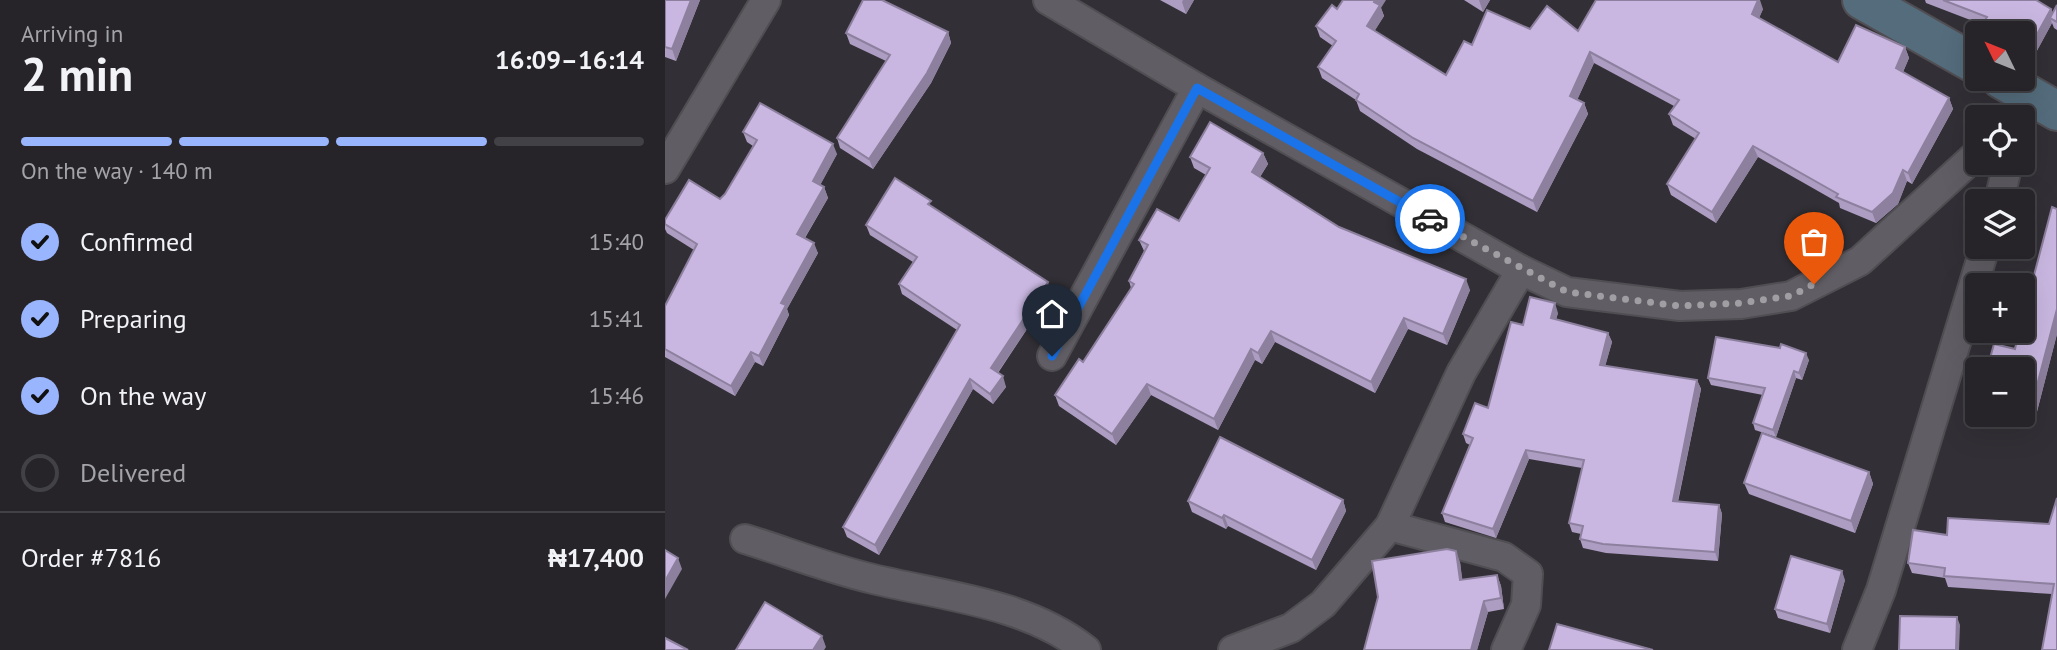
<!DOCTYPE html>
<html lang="en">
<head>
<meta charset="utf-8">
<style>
	body { margin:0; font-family:"PT Sans",sans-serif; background:#2e2c30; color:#f1f3f6; height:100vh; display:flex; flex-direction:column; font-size:26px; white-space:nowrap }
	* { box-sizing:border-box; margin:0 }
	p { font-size:23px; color:#a4a4a8 }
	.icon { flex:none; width:38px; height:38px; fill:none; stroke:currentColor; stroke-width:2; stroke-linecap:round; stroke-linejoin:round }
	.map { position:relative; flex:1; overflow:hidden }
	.drawer { display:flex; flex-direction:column; background:#262428; width:665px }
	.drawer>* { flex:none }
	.needle { width:46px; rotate:313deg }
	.tools { position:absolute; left:1300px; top:21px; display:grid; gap:14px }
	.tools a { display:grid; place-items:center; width:70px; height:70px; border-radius:7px; background:#262428; box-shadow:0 7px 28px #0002,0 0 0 2px #424145; font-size:35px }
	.pin { position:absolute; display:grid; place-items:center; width:60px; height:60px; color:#fff; margin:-72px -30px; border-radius:50% 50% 50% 0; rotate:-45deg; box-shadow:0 0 7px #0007 }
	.pin .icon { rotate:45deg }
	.courier { position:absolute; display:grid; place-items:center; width:70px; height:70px; margin:-35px; border:5px solid #1a73e8; border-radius:50%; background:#fff; color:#222; box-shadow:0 2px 9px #0007 }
	.headline em { font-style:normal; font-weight:700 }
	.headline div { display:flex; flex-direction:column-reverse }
	.headline { display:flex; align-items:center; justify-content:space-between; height:119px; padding:0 21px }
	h1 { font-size:46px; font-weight:700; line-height:52px }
	.bar { display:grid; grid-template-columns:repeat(4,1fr); gap:10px 7px; align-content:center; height:84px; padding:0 21px }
	.bar i { height:9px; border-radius:5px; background:#424145 }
	.bar .selected { background:#99b5fd }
	.bar p { grid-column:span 4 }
	.line { display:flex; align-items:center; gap:18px; padding:0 21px; border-top:2px solid #424145 }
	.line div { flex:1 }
	ol { padding:0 21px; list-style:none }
	li { display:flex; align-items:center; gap:21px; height:77px }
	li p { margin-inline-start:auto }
	li .icon { padding:7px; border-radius:50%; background:#99b5fd; color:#111; stroke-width:4 }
	li:last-child { color:#a4a4a8 }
	li i { width:38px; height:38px; border:4px solid #424145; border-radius:50% }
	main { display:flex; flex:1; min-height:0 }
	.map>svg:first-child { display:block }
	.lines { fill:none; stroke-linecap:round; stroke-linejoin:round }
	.street-casing { stroke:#504e53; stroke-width:32 }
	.secondary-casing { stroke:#504e53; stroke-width:42 }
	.street { stroke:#605e64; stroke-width:28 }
	.secondary { stroke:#546c7c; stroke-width:38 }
	.wall { fill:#ad9dc2 }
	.shaded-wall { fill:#8d809e }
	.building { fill:#c9b7e1; stroke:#8d809e; stroke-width:2 }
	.done { stroke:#a09ea3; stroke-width:7; stroke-dasharray:0 12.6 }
	.route { stroke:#1a73e8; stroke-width:9 }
</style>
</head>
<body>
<main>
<section class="drawer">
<div class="headline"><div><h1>2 min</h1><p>Arriving in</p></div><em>16:09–16:14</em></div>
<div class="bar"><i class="selected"></i><i class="selected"></i><i class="selected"></i><i></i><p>On the way · 140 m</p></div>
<ol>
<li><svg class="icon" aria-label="check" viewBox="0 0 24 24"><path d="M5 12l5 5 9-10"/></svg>Confirmed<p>15:40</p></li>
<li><svg class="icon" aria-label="check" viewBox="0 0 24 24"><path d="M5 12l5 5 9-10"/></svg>Preparing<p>15:41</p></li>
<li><svg class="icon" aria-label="check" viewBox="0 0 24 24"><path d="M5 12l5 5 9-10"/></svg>On the way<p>15:46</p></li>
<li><i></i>Delivered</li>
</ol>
<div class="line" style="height:91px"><div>Order #7816</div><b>₦17,400</b></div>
</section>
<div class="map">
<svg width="1392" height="650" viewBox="0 0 1392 650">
	<rect width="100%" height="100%" fill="#323036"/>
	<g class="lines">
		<g class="street-casing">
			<g id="street">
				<polyline points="383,0 532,88 856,270 902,292 1015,306 1076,304 1126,296 1195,261 1312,154"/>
				<polyline points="0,169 101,0"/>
				<polyline points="1334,201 1343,163"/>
				<polyline points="387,356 532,88"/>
				<polyline points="725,526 839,557 863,574 861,605 841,650"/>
				<path d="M80 539C122 552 165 569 208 579 279 596 362 603 421 650"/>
				<polyline points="568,650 626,628 658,604 725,526 796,373 856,270"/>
				<polyline points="1192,650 1216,590 1320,247"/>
			</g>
		</g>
		<g class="secondary-casing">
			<g id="secondary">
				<polyline points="1197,0 1312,65"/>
				<polyline points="1336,79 1392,111"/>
			</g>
		</g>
		<use href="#street" class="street"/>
		<use href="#secondary" class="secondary"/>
	</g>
	<g class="wall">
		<polygon points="0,0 35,0 11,61 0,57"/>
		<polygon points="495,0 529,0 521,14"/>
		<polygon points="799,0 825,0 818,12"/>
		<polygon points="1260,0 1371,0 1386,9 1388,13 1392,5 1392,30 1389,28 1387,23 1368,58 1358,52 1358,33 1325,33 1323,32 1321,26 1261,3"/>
		<polygon points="716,8 719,16 709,31 781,75 807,45 865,29 913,31 1098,9 1094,18 1173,62 1240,47 1244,58 1238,72 1284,98 1288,109 1247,184 1242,181 1233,204 1211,223 1175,208 1174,203 1093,157 1051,223 1006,195 1002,184 1031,139 1008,125 1004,114 1009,106 929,63 912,100 919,103 923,114 872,212 752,149 695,111 691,100 657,78 653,67 668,46 655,37 651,26 672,9"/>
		<polygon points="283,32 286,43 266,83 208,169 175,148 172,138 221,61 185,44 181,33"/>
		<polygon points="78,132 172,154 155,185 159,187 163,198 140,238 153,253 122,309 124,315 98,366 90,362 70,396 0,357 0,306 29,250 2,233 0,229 0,220 55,199 60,194 88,146 82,142"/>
		<polygon points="598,153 603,164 595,177 674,227 805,290 782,345 743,329 710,393 610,342 597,364 590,360 553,430 486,395 451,445 394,406 390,395 418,362 466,288 464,281 479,251 474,240 514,221 541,175 529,168 525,157"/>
		<polygon points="268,208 386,293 333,373 341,387 328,404 308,389 214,555 182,537 178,527 292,330 237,294 234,284 248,262 205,235 201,225"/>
		<polygon points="1392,209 1392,334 1368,427 1323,415 1358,415 1350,349"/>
		<polygon points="893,313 891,319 943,333 947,342 940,366 1032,380 1036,389 1013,502 1054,505 1057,514 1053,561 941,553 918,548 915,539 916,534 907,532 904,523 917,468 864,459 831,538 780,522 777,513 805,445 801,443 798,434 823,408 858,325"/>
		<polygon points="1115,348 1144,360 1137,380 1131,378 1111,437 1090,430 1088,423 1098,395 1046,385 1043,378"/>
		<polygon points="1204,472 1208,484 1190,533 1084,494 1079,483"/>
		<polygon points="1392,498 1392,650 1387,594 1283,587 1280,578 1247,573 1243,563 1282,535 1384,524"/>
		<polygon points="678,500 681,511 651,570 563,526 561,529 527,512 523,501"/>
		<polygon points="795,562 797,580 832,575 836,586 839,609 823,612 812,650 699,650"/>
		<polygon points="1180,580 1165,633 1113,618 1110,609"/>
	</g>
	<g class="shaded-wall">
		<polygon points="26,0 35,0 11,61 7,49"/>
		<polygon points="518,0 529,0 521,14 517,2"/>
		<polygon points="710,0 721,0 716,8 719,16 706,37 702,26"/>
		<polygon points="814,0 825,0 818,12"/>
		<polygon points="1093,0 1095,0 1098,9 1091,25 1087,14"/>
		<polygon points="1386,9 1390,19 1385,18 1387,23 1368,58 1365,47"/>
		<polygon points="283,32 286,43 266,83 208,169 204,159"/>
		<polygon points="1240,47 1244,58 1235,79 1231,68"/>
		<polygon points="925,52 929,63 909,107 905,96"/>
		<polygon points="1284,98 1288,109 1247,184 1243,173"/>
		<polygon points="919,103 923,114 872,212 868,201"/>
		<polygon points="168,144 172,154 152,191 148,181"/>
		<polygon points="1088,146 1093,157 1051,223 1047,212"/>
		<polygon points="598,153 603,164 591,183 587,172"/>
		<polygon points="1238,170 1242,181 1233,204 1211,223 1207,212"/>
		<polygon points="159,187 163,198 136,244 132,234"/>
		<polygon points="149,243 153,253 122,309 124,315 98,366 94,356 116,303"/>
		<polygon points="801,279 805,290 782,345 778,334"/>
		<polygon points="383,282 386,293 329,378 326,368"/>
		<polygon points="890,303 893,313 889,327 886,318"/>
		<polygon points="1392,309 1392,334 1368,427 1364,416"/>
		<polygon points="739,318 743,329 710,393 706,382"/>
		<polygon points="606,331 610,342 597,364 593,353"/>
		<polygon points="943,333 947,342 938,374 935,365"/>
		<polygon points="586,349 590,360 553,430 549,419"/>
		<polygon points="86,352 90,362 70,396 66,386"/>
		<polygon points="1141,353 1144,360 1137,380 1134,373"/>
		<polygon points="1129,371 1131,378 1111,437 1108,430"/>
		<polygon points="338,376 341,387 328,404 325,394"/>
		<polygon points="305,379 308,389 214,555 210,545"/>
		<polygon points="1032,380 1036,389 1011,510 1008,501"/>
		<polygon points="482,384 486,395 451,445 447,434"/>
		<polygon points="861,450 864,459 831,538 828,529"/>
		<polygon points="1204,472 1208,484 1190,533 1186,521"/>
		<polygon points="678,500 681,511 651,570 647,560"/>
		<polygon points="1054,505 1057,514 1053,561 1050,552"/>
		<polygon points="559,515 563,526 561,529 557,518"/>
		<polygon points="791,551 795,562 799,591 795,580"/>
		<polygon points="13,558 17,569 0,599 0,581"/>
		<polygon points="1177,571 1180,580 1165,633 1162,624"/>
		<polygon points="832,575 836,586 839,609 836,598"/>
		<polygon points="819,601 823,612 812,650 806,650"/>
		<polygon points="1292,617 1295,625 1294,650 1291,650"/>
		<polygon points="157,636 161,647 159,650 148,650"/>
	</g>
	<g class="building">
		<polygon points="0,0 26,0 7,49 0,47"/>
		<polygon points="198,0 217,0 283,32 262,73 204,159 172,138 225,55 181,33"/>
		<polygon points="678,0 710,0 709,2 715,5 702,26 781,75 799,41 807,45 822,10 865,29 882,6 913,31 931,0 1093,0 1087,14 1173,62 1191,25 1240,47 1231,68 1284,98 1243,173 1238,170 1228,193 1207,212 1171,197 1173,194 1088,146 1047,212 1002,184 1034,133 1004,114 1014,100 925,52 905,96 919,103 868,201 748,138 691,100 694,94 653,67 671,41 651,26 667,5 672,9"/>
		<polygon points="1278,0 1371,0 1386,9 1365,47 1358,43 1358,33 1340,33 1319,22 1322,17"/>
		<polygon points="1392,5 1392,22 1385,18"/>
		<polygon points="95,103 168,144 148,181 159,187 132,234 149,243 116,303 121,305 94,356 86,352 66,386 0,349 0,306 32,244 0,224 0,220 24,180 55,199 60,194 92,140 78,132"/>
		<polygon points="545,122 598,153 587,172 674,227 801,279 778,334 739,318 706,382 606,331 593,353 586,349 549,419 482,384 447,434 390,395 414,359 418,362 469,284 464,281 483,245 474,240 492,209 514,221 545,168 525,157"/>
		<polygon points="230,178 266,201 263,204 383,282 326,368 338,376 325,394 305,379 210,545 178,527 295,325 234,284 252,257 201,225"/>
		<polygon points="1387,207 1392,209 1392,309 1364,416 1358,415 1358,369 1322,369 1329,344 1350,349 1354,331 1358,331 1358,317"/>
		<polygon points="865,297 890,303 886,318 943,333 935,365 1032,380 1008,501 1054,505 1050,552 938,544 915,539 918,526 904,523 919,460 861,450 828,529 777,513 808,438 798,434 810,403 823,408 846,322 858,325"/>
		<polygon points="1051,337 1115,348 1116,344 1141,353 1134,373 1129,371 1108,430 1088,423 1100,388 1043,378"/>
		<polygon points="1097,433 1204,472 1186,521 1079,483"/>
		<polygon points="555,437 678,500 647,560 559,515 557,518 523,501"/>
		<polygon points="1392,498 1392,650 1377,650 1389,584 1279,576 1280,568 1243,563 1248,530 1282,535 1283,518 1384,524"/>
		<polygon points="782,549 791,551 795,580 832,575 836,598 819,601 806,650 699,650 713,597 707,561"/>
		<polygon points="0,550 13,558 0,581"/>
		<polygon points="1126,556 1177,571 1162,624 1110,609"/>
		<polygon points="100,602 157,636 148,650 71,650"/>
		<polygon points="1235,616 1292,617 1291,650 1234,650"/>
		<polygon points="892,624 988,650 884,650"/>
		<polygon points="0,638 23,650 0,650"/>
	</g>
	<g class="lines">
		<polyline class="done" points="765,219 902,292 1015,306 1076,303 1126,296 1149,284"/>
		<polyline class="route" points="387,356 532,88 765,219"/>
	</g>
</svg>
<div class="tools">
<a><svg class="needle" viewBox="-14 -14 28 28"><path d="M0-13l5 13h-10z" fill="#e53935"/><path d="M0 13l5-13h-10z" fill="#a4a4a8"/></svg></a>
<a><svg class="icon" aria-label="locate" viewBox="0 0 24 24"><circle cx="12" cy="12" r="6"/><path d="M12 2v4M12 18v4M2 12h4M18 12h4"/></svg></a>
<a><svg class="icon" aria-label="layers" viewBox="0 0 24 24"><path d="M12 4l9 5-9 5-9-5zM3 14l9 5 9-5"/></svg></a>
<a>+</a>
<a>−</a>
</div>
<div class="pin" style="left:1149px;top:284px;background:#ea580c"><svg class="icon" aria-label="bag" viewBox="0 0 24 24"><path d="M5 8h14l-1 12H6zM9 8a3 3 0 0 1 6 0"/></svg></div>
<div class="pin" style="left:387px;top:356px;background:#1f2937"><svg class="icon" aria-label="home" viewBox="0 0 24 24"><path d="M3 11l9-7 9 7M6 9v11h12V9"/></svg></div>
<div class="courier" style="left:765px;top:219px"><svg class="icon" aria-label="car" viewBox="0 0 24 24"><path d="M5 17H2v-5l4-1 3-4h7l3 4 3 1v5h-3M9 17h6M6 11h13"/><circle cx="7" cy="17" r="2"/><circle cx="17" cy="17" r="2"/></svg></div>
</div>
</main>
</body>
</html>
